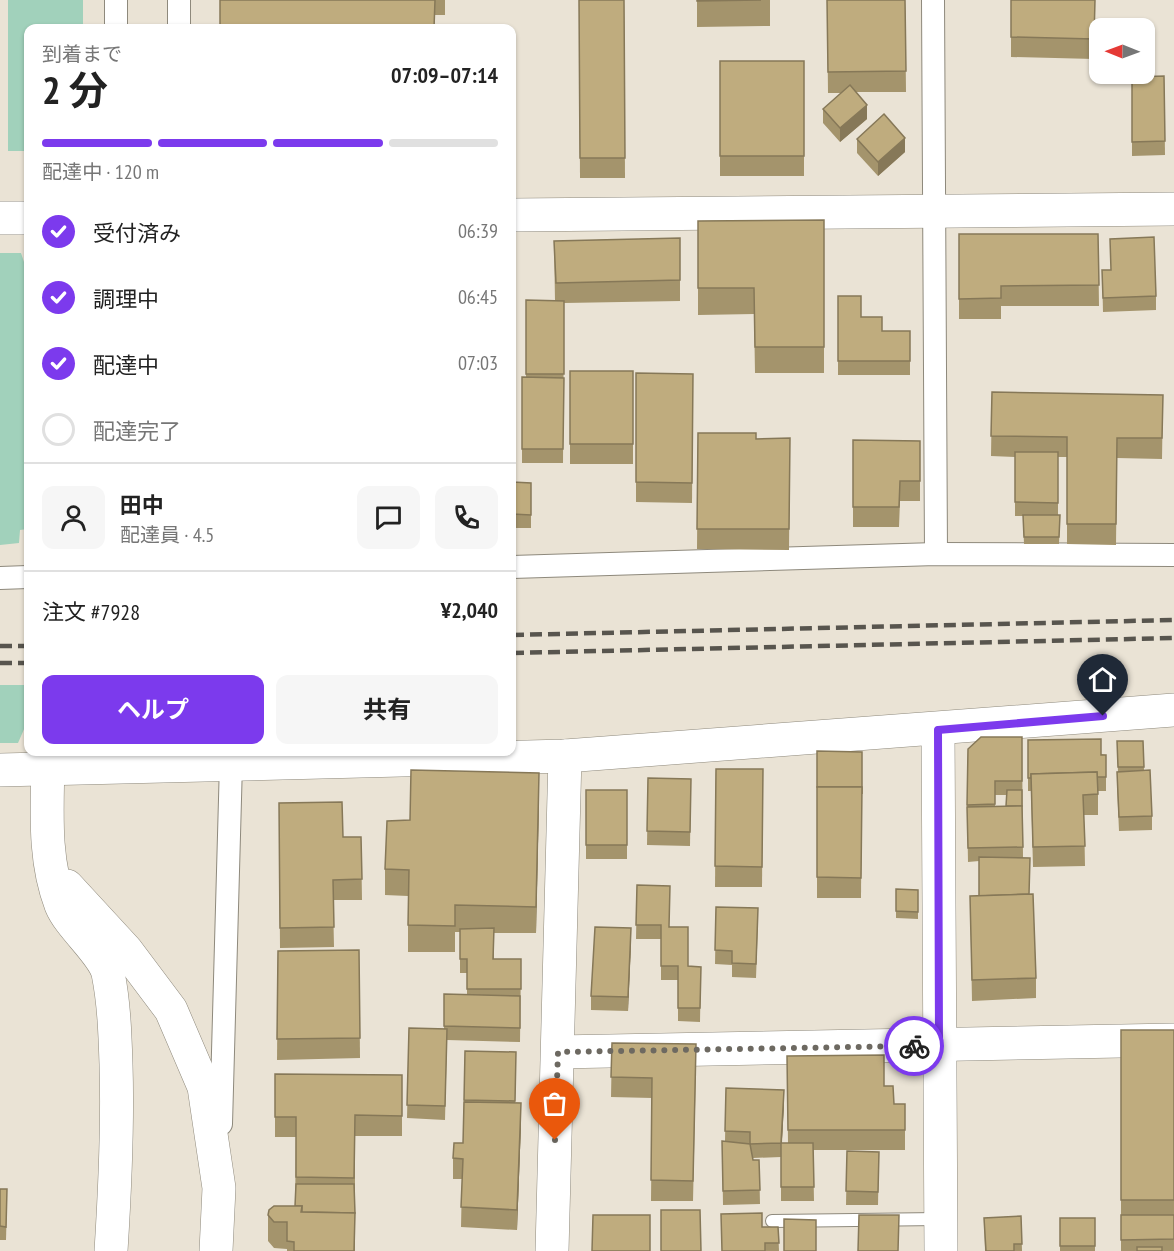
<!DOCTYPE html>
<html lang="ja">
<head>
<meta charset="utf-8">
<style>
	body { margin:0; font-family:"PT Sans Narrow","Noto Sans JP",sans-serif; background:#f6f6f6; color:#222; height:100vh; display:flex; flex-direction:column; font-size:22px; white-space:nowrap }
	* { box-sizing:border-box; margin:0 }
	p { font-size:20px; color:#767676 }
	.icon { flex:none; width:33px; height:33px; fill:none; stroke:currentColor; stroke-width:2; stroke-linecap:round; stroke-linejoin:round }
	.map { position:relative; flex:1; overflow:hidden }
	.side { position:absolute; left:24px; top:24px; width:492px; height:732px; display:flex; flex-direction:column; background:#fff; border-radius:12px; box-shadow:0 2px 4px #0004 }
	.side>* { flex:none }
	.needle { width:39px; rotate:271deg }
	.controls { position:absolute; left:1089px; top:18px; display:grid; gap:12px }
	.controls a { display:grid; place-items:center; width:66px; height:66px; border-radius:12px; background:#fff; box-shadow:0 2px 4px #0004; font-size:30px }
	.pin { position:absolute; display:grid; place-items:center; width:51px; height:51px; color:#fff; margin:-62px -26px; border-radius:50% 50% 50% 0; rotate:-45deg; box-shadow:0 0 6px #0007 }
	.pin .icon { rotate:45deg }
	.courier { position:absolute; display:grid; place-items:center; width:60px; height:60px; margin:-30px; border:4px solid #7c3aed; border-radius:50%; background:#fff; color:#222; box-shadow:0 2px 8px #0007 }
	.overview em { font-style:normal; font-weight:700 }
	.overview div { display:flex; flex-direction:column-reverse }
	.overview { display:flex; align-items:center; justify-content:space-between; height:102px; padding:0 18px }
	h1 { font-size:39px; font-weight:700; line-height:45px }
	.bar { display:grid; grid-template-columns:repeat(4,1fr); gap:9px 6px; align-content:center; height:72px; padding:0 18px }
	.bar i { height:8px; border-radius:4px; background:#e0e0e0 }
	.bar .selected { background:#7c3aed }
	.bar p { grid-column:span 4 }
	.line { display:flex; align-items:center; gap:15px; padding:0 18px; border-top:2px solid #e0e0e0 }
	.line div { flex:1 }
	.round { display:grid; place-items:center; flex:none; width:63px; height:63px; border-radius:12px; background:#f6f6f6 }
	ol { padding:0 18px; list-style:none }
	li { display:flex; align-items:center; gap:18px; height:66px }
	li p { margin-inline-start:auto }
	li .icon { padding:6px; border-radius:50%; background:#7c3aed; color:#fff; stroke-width:4 }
	li:last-child { color:#767676 }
	li i { width:33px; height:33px; border:3px solid #e0e0e0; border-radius:50% }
	.primary-button { display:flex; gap:12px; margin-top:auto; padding:12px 18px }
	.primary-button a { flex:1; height:69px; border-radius:12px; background:#7c3aed; color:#fff; font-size:24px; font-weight:700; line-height:69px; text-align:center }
	.primary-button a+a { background:#f6f6f6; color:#222 }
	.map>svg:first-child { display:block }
	.green { fill:#a1d1bb }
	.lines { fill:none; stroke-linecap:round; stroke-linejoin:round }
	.lane-casing { stroke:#8e897c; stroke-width:14 }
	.street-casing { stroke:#8e897c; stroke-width:24 }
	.secondary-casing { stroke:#8e897c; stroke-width:34 }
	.lane { stroke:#fff; stroke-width:12 }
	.street { stroke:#fff; stroke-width:22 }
	.secondary { stroke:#fff; stroke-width:33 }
	.rail { stroke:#58554e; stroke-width:4.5; stroke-dasharray:12 6; stroke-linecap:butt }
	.wall { fill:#a4946c; fill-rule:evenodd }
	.shaded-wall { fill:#867858 }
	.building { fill:#bfac7e; stroke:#867858; stroke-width:1.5 }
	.done { stroke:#6d6961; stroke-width:6; stroke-dasharray:0 10.8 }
	.route { stroke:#7c3aed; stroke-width:8 }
</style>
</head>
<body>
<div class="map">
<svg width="1174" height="1251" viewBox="0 0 1174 1251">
	<rect width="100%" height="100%" fill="#eae3d5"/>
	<g class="green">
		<polygon points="8,0 83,0 83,28 28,28 28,151 8,151"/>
		<polygon points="0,253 21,253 28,274 28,529 20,530 19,543 0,545"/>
		<polygon points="0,685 28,685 28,720 18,743 0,743"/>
	</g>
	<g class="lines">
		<g class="lane-casing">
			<polyline id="lane" points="772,1221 939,1219"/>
		</g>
		<g class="street-casing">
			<g id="street">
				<polyline points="933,0 936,554"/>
				<polyline points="116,28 116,0"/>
				<polyline points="179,28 179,0"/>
				<polyline points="512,567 936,554 1174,555"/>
				<polyline points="0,578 28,577"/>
				<polyline points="221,1124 231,763"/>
			</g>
		</g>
		<g class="secondary-casing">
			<g id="secondary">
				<polyline points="512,215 1174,209"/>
				<polyline points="0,218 28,218"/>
				<polyline points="938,730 941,1251"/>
				<path d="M48 752C48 803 42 856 61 905 70 927 103 953 108 973 114 1003 115 1033 116 1064 118 1127 115 1188 111 1251"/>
				<polyline points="0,770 565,756 1174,710"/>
				<polyline points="67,886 126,950 171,1010 204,1087 219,1188 216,1251"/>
				<polyline points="558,1052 1174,1040"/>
				<polyline points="552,1251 565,756"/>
			</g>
		</g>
		<use href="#lane" class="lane"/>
		<use href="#street" class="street"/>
		<use href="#secondary" class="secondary"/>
		<g class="rail">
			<polyline points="512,635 1174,620"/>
			<polyline points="0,646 28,646"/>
			<polyline points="512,653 1174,638"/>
			<polyline points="0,663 28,663"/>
		</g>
	</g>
	<g class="wall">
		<polygon points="220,0 445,0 445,15 435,15 434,28 220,28"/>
		<polygon points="579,0 624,0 625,178 580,178"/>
		<polygon points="697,0 770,0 770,26 697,27"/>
		<polygon points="827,0 905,0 906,92 856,92 867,119 840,142 823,123 823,109 841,93 828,93"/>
		<polygon points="1095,0 1094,59 1011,57 1011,37"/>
		<rect x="720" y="61" width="84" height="115"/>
		<polygon points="1164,76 1165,155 1132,156 1132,77"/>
		<polygon points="857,139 905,152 878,176 857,153"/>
		<polygon points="824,220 824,373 755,373 754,314 698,315 698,221"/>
		<polygon points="959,234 1098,234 1099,306 1001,306 1001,319 959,319"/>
		<polygon points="680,238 680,301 564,303 563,463 522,463 522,377 526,377 526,300 555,301 554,241"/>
		<polygon points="1102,270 1110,270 1156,296 1156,310 1103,312"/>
		<polygon points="838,296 861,317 882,331 910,331 910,375 838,375"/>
		<rect x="570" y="371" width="63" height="93"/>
		<polygon points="636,373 693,374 692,503 636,502"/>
		<polygon points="992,392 1163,395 1162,459 1117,458 1116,545 1067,544 1067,457 1058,457 1058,515 1060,515 1059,544 1024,544 1023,516 1015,516 1015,457 991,456"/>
		<polygon points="698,433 756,439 790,438 789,550 697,549"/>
		<polygon points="853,440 920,441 920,501 900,501 899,527 853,527"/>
		<polygon points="512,482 531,483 531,528 512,528"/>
		<path d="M1022 737 1023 858 1029 894 1036 978V998L972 1001 970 896H979V861L968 862 967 807 968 749ZM995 795H1007L1006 806H995Z"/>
		<polygon points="1028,740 1106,755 1106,791 1098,791 1098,815 1084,815 1085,866 1033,867 1031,791 1028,791"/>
		<polygon points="1117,741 1143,741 1144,770 1152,816 1152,830 1119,831 1117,785 1117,772 1118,772"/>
		<polygon points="817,751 862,752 861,898 817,898"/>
		<polygon points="716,769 763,769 762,887 715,887"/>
		<polygon points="648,778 691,779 690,846 647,845"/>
		<rect x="586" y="790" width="41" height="69"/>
		<polygon points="539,799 536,933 494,933 494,959 521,959 520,1042 447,1040 445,1120 407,1118 409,1028 444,1029 444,994 467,995 467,973 460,973 460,932 455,932 455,952 408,952 408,896 385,895 385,869 410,820"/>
		<polygon points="279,803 343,837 361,837 362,900 333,900 334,947 280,948"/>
		<polygon points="637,885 670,927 688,966 701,967 700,1022 678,1021 678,980 661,980 661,939 636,939"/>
		<polygon points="896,889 918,890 918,919 896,918"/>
		<polygon points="716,907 758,922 756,978 732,977 732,965 715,964"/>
		<polygon points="631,942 628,1011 591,1010 591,996"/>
		<polygon points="359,950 360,1058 277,1060 278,951"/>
		<rect x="1121" y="1030" width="53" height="221"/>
		<polygon points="612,1043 696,1064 693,1201 651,1201 652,1098 611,1097"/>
		<polygon points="465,1051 516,1052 515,1103 521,1124 517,1230 461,1227 462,1179 453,1179 453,1158 463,1143"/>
		<polygon points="787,1056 884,1086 894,1104 905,1104 905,1150 813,1150 814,1201 781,1201 781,1157 753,1158 753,1160 759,1160 760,1204 723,1205 722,1141 725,1141 726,1088 784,1104 782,1143 788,1143"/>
		<polygon points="275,1074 402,1075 402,1136 355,1136 355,1251 287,1251 287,1249 274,1248 268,1241 268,1215 295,1206 296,1137 275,1137"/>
		<polygon points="847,1151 879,1152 878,1205 846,1205"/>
		<polygon points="0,1189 7,1203 6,1240 0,1240"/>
		<polygon points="1021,1216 1022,1251 985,1251 984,1218"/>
		<rect x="1060" y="1218" width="35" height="33"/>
		<polygon points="762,1227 778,1227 779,1251 721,1251"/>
	</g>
	<g class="shaded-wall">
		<polygon points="867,105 867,119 840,142 840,128"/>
		<polygon points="905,138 905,152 878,176 878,162"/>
		<polygon points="539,773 539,799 536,933 536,907"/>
		<polygon points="631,928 631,942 628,1011 628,997"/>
		<polygon points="784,1090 784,1104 781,1157 781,1143"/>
		<polygon points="521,1103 521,1124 517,1230 517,1210"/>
	</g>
	<g class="building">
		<polygon points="220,0 435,0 434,28 220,28"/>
		<polygon points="579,0 624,0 625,158 580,158"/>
		<polygon points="697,0 761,0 697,1"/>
		<polygon points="827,0 905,0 906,71 828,72"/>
		<polygon points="1011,0 1095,0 1094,39 1011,37"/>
		<rect x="720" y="61" width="84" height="95"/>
		<polygon points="1164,76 1165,141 1132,142 1132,77"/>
		<polygon points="850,85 867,105 840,128 823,109"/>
		<polygon points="884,114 905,138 878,162 857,139"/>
		<polygon points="824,220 824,347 755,347 754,288 698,288 698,221"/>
		<polygon points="959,234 1098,234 1099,285 1001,286 1001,298 959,299"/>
		<polygon points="1154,237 1156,296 1103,298 1102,270 1111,270 1110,239"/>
		<polygon points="680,238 680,280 556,283 554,241"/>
		<polygon points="838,296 861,296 861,317 882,317 882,331 910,331 910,361 838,361"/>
		<polygon points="526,300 564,301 564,374 526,374"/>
		<rect x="570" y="371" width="63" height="73"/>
		<polygon points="636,373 693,374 692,483 636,482"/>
		<polygon points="522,377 564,378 563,449 522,449"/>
		<polygon points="992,392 1163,395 1162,438 1117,438 1116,524 1067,524 1067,437 991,436"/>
		<polygon points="698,433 756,433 756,439 790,438 789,529 697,529"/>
		<polygon points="853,440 920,441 920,481 900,481 899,507 853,507"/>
		<polygon points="1015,452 1058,452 1058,503 1015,502"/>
		<polygon points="512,482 531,483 531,515 512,514"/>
		<polygon points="1023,515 1060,515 1059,537 1024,537"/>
		<polygon points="981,737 1022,737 1022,781 995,781 995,804 967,805 968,749"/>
		<polygon points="1101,739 1101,755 1106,755 1106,777 1097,777 1097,772 1031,774 1031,778 1028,778 1028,740"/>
		<polygon points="1117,741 1143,741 1144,767 1118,767"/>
		<polygon points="817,751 862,752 862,794 862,787 817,787"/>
		<polygon points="716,769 763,769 762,867 715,866"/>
		<polygon points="411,770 539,773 536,907 455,905 455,926 408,925 409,870 385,869 387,821 410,820"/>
		<polygon points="1150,770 1152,816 1119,817 1117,772"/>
		<polygon points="1097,772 1098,794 1083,795 1085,846 1033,847 1031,774"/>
		<polygon points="648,778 691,779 690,832 647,831"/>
		<polygon points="817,787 862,787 861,878 817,877"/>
		<rect x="586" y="790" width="41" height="55"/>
		<polygon points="1007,790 1022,790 1022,806 1006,806"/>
		<polygon points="342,802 343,837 361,837 362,879 333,880 334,927 280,928 279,803"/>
		<polygon points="1022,806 1023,847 968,848 967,807"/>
		<polygon points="979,857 1030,858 1029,894 979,896"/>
		<polygon points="637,885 670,886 669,927 688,927 688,966 701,967 700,1008 678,1008 678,966 661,966 661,925 636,925"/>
		<polygon points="896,889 918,890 918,912 896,911"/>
		<polygon points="1033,894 1036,978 972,980 970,896"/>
		<polygon points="716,907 758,908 756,964 732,963 732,951 715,950"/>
		<polygon points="595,927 631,928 628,997 591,996"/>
		<polygon points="494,928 493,959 521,959 521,989 467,989 467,959 460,959 460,929"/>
		<polygon points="359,950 360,1038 277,1039 278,951"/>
		<polygon points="444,994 520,996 520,1028 444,1026"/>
		<polygon points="409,1028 447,1029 445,1106 407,1105"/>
		<rect x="1121" y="1030" width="53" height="170"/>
		<polygon points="612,1043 696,1044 693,1181 651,1180 652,1078 611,1077"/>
		<polygon points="465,1051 516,1052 515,1101 464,1100"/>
		<polygon points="884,1055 884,1086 893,1086 894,1104 905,1104 905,1130 788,1130 787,1056"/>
		<polygon points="275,1074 402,1075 402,1116 355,1115 354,1178 296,1177 296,1117 275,1117"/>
		<polygon points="726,1088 784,1090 781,1143 813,1143 814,1187 781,1187 781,1143 750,1144 750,1132 725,1131"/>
		<polygon points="464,1102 521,1103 517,1210 461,1207 463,1159 453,1158 454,1143 463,1143"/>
		<polygon points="722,1141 750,1144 753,1160 759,1160 760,1190 723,1191"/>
		<polygon points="847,1151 879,1152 878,1192 846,1191"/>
		<polygon points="296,1184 354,1184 355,1213 302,1212 302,1206 295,1206"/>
		<polygon points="0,1189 7,1189 6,1227 0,1226"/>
		<polygon points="274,1206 302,1206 301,1212 355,1213 354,1251 294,1251 294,1242 287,1241 287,1222 274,1222 268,1215 269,1210"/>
		<polygon points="661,1210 700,1210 701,1251 661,1251"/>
		<polygon points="762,1213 762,1227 778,1227 779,1243 765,1243 765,1251 722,1251 721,1214"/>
		<polygon points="593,1215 650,1215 650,1251 592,1251"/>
		<polygon points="859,1215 899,1215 898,1251 858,1251"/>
		<polygon points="1121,1215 1174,1215 1174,1239 1121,1240"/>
		<polygon points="1021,1216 1022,1244 1014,1244 1014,1251 986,1251 984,1218"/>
		<rect x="1060" y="1218" width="35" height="28"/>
		<polygon points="784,1219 816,1220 816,1251 784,1251"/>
		<rect x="1137" y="1247" width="25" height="4"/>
	</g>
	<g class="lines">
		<polyline class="done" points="555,1140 558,1052 914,1046"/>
		<polyline class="route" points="914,1046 939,1046 938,730 1103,716"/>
	</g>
</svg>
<div class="controls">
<a><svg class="needle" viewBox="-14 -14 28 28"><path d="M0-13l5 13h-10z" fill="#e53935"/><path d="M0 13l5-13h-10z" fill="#767676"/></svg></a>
</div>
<div class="pin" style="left:555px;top:1140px;background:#ea580c"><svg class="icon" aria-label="bag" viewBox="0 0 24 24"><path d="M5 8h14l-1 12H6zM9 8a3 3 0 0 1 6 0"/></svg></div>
<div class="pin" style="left:1103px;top:716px;background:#1f2937"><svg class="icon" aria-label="home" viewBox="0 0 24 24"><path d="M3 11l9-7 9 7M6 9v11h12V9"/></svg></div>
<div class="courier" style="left:914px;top:1046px"><svg class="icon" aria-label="bike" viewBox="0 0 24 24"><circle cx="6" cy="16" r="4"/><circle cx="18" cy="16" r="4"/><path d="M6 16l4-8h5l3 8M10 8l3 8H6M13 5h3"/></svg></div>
<section class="side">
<div class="overview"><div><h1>2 分</h1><p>到着まで</p></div><em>07:09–07:14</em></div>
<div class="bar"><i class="selected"></i><i class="selected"></i><i class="selected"></i><i></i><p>配達中 · 120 m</p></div>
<ol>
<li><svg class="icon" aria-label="check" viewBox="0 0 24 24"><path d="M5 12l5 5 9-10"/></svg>受付済み<p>06:39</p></li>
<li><svg class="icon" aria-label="check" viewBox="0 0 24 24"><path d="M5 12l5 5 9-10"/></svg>調理中<p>06:45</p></li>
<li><svg class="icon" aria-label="check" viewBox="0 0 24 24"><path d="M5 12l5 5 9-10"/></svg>配達中<p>07:03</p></li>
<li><i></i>配達完了</li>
</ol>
<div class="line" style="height:108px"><a class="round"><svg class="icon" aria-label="person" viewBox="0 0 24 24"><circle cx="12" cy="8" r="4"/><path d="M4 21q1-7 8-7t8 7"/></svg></a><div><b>田中</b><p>配達員 · 4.5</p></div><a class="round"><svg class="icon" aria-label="chat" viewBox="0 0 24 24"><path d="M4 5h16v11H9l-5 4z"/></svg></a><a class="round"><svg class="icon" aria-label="phone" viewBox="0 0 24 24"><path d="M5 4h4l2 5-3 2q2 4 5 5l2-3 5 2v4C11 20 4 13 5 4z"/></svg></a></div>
<div class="line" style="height:78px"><div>注文 #7928</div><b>¥2,040</b></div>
<div class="primary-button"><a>ヘルプ</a><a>共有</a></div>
</section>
</div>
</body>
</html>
